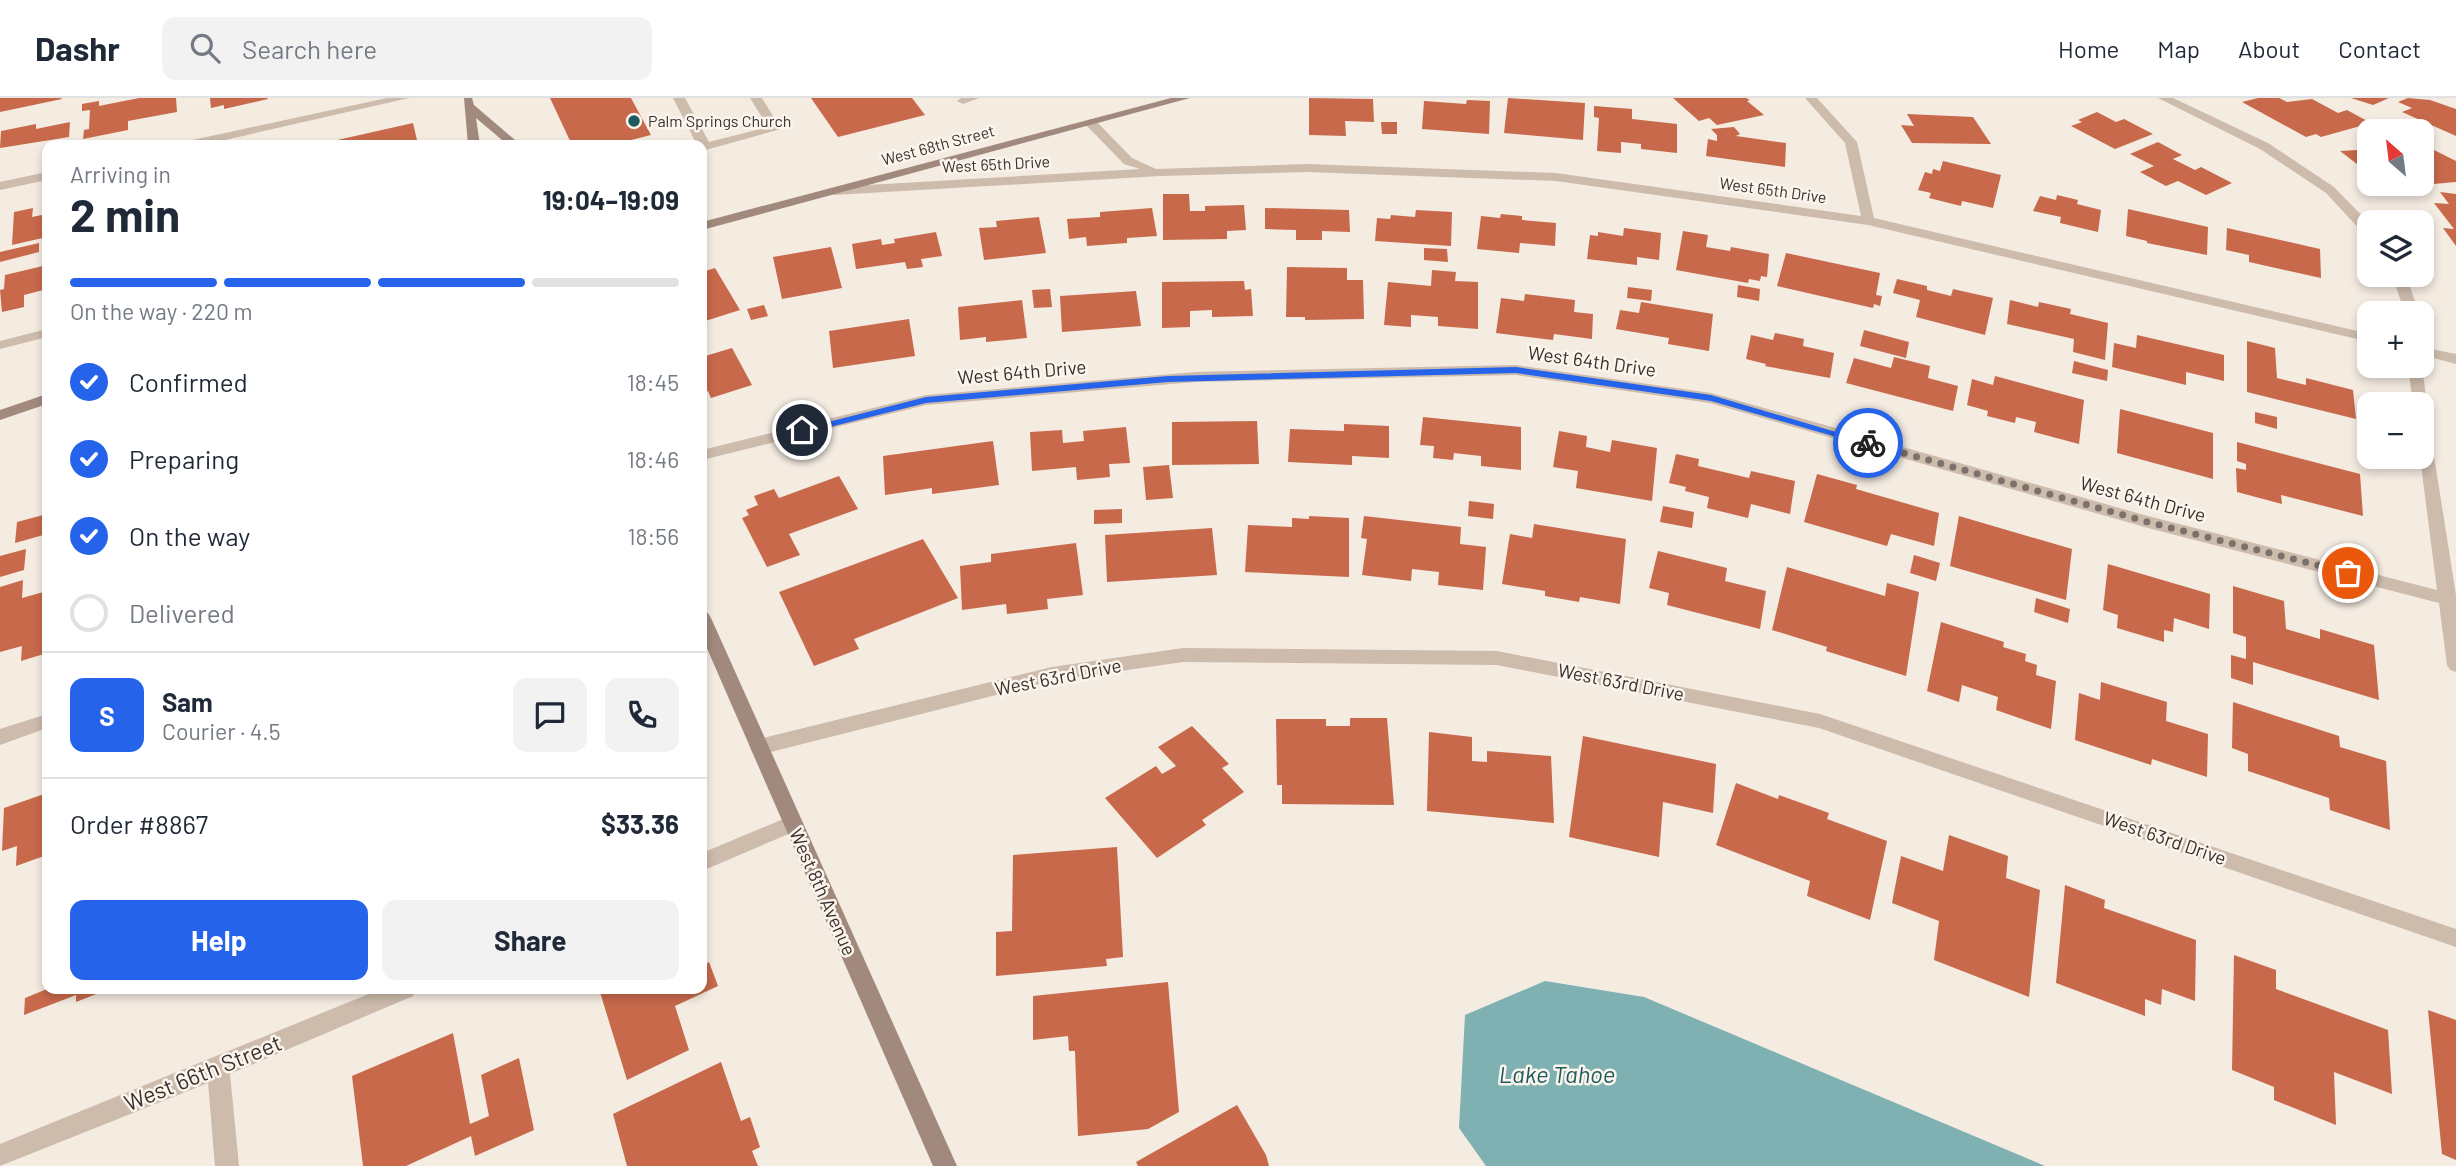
<!DOCTYPE html>
<html lang="en">
<head>
<meta charset="utf-8">
<style>
	body { margin:0; font-family:Barlow,sans-serif; background:#f2f2f3; color:#1f2937; height:100vh; display:flex; flex-direction:column; font-size:26px; white-space:nowrap }
	* { box-sizing:border-box; margin:0 }
	p { font-size:23px; color:#747a83 }
	.icon { flex:none; width:38px; height:38px; fill:none; stroke:currentColor; stroke-width:2; stroke-linecap:round; stroke-linejoin:round }
	.map { position:relative; flex:1; overflow:hidden }
	.sheet { position:absolute; left:42px; top:42px; width:665px; height:854px; display:flex; flex-direction:column; background:#fff; border-radius:14px; box-shadow:0 4px 10px #0003 }
	.sheet>* { flex:none }
	.needle { width:46px; rotate:332deg }
	.controls { position:absolute; left:2357px; top:21px; display:grid; gap:14px }
	.controls a { display:grid; place-items:center; width:77px; height:77px; border-radius:14px; background:#fff; box-shadow:0 4px 10px #0003; font-size:35px }
	.pin { position:absolute; display:grid; place-items:center; width:60px; height:60px; color:#fff; margin:-30px; border:4px solid #fff; border-radius:50%; box-shadow:0 2px 7px #0007 }
	.courier { position:absolute; display:grid; place-items:center; width:70px; height:70px; margin:-35px; border:5px solid #2563eb; border-radius:50%; background:#fff; color:#222; box-shadow:0 2px 9px #0007 }
	.summary em { font-style:normal; font-weight:700 }
	.summary div { display:flex; flex-direction:column-reverse }
	.summary { display:flex; align-items:center; justify-content:space-between; height:119px; padding:0 28px }
	h1 { font-size:46px; font-weight:700; line-height:52px }
	.bar { display:grid; grid-template-columns:repeat(4,1fr); gap:10px 7px; align-content:center; height:84px; padding:0 28px }
	.bar i { height:9px; border-radius:5px; background:#e0e1e3 }
	.bar .current { background:#2563eb }
	.bar p { grid-column:span 4 }
	.line { display:flex; align-items:center; gap:18px; padding:0 28px; border-top:2px solid #e0e1e3 }
	.line div { flex:1 }
	.round { display:grid; place-items:center; flex:none; width:74px; height:74px; border-radius:14px; background:#f2f2f3 }
	ol { padding:0 28px; list-style:none }
	li { display:flex; align-items:center; gap:21px; height:77px }
	li p { margin-inline-start:auto }
	li .icon { padding:7px; border-radius:50%; background:#2563eb; color:#fff; stroke-width:4 }
	li:last-child { color:#747a83 }
	li i { width:38px; height:38px; border:4px solid #e0e1e3; border-radius:50% }
	.button { display:flex; gap:14px; margin-top:auto; padding:14px 28px }
	.button a { flex:1; height:80px; border-radius:14px; background:#2563eb; color:#fff; font-size:28px; font-weight:700; line-height:80px; text-align:center }
	.button a+a { background:#f2f2f3; color:#1f2937 }
	header { display:flex; align-items:center; gap:42px; box-sizing:border-box; height:98px; padding:0 35px; background:#fff; border-bottom:2px solid #e0e1e3 }
	header strong { font-size:33px }
	nav { display:flex; gap:38px; margin-inline-start:auto; font-size:24px }
	.search { width:490px; height:63px; background:#f2f2f3; display:flex; align-items:center; gap:18px; box-sizing:border-box; padding:0 24px; border-radius:14px; color:#747a83; font-size:26px }
	.map>svg:first-child { display:block }
	.water { fill:#7fb0b2 }
	.building { fill:#c8694b }
	.lines { fill:none; stroke-linecap:round; stroke-linejoin:round }
	.lane { fill:#cdbbac; fill-rule:evenodd }
	.street { fill:#cdbbac; fill-rule:evenodd }
	.secondary { fill:#a18a7d; fill-rule:evenodd }
	.route { fill:#2563eb }
	.done { stroke:#7c716b; stroke-width:7; stroke-dasharray:0 12.6 }
	.poi-dot { fill:#1f5a5e; stroke:#fbf5ee; stroke-width:2.5 }
	.labels { text-anchor:middle; stroke-width:5; stroke-linejoin:round; paint-order:stroke }
	.far-poi-label { font-size:16px; fill:#3b302b; stroke:#fbf5ee; text-anchor:start }
	.far-street-label { font-size:16px; fill:#3b302b; stroke:#fbf5ee }
	.street-label { font-size:19px; fill:#3b302b; stroke:#fbf5ee }
	.near-street-label { font-size:23px; fill:#3b302b; stroke:#fbf5ee }
	.near-water-label { font-size:24px; font-style:italic; fill:#1f5a5e; stroke:#fbf5ee }
</style>
</head>
<body>
<header>
<strong>Dashr</strong>
<div class="search"><svg class="icon" aria-label="search" viewBox="0 0 24 24"><circle cx="10" cy="10" r="6"/><path d="M15 15l6 6"/></svg>Search here</div>
<nav><a>Home</a><a>Map</a><a>About</a><a>Contact</a></nav>
</header>
<div class="map">
<svg width="2456" height="1068" viewBox="0 0 2456 1068">
	<rect width="100%" height="100%" fill="#f4ebe1"/>
	<polygon class="water" points="1545,883 1644,899 2045,1068 1486,1068 1459,1030 1465,917"/>
	<g class="building">
		<polygon points="0,0 61,0 62,1 0,14"/>
		<polygon points="139,0 176,0 177,14 128,23 128,32 83,41 84,32 89,31 90,12 82,13 82,6 99,3 99,8"/>
		<polygon points="210,0 267,0 268,1 224,11 224,7 211,10"/>
		<polygon points="550,0 631,0 651,37 611,47 572,47"/>
		<polygon points="811,0 912,0 925,17 838,39"/>
		<polygon points="1309,0 1373,1 1374,24 1345,23 1346,38 1309,37"/>
		<polygon points="1508,0 1585,5 1583,42 1504,35"/>
		<polygon points="1673,0 1746,0 1750,2 1747,3 1764,17 1717,27 1709,20 1699,23"/>
		<polygon points="2258,0 2279,0 2287,4 2312,1 2338,15 2347,12 2371,25 2321,39 2316,36 2306,39 2242,4"/>
		<polygon points="2351,0 2389,0 2373,7"/>
		<polygon points="2408,0 2430,2 2456,11 2456,38 2402,14 2412,10 2398,4"/>
		<polygon points="1467,2 1490,3 1489,36 1422,31 1424,3 1466,6"/>
		<polygon points="1594,8 1632,11 1632,21 1677,26 1677,55 1641,51 1641,46 1621,44 1621,55 1597,53 1599,20 1594,19"/>
		<polygon points="2097,14 2116,24 2124,21 2153,36 2115,51 2071,28 2082,24 2078,22"/>
		<polygon points="1907,16 1973,19 1991,46 1912,45 1901,27 1914,28"/>
		<polygon points="70,24 69,39 0,50 1,33 36,26 36,31"/>
		<polygon points="1381,24 1397,24 1397,36 1382,36"/>
		<polygon points="413,25 417,42 395,47 333,47 333,43"/>
		<polygon points="1734,29 1740,36 1736,38 1786,45 1785,69 1706,58 1708,41 1717,43 1717,37 1711,31"/>
		<polygon points="2158,44 2182,57 2173,61 2195,72 2201,69 2232,85 2206,97 2178,83 2166,88 2140,74 2154,68 2130,56"/>
		<polygon points="2422,46 2456,63 2456,84 2422,87"/>
		<polygon points="2370,51 2370,76 2340,53 2357,52"/>
		<polygon points="1943,63 2001,77 1993,110 1962,103 1961,108 1929,100 1931,95 1918,92 1925,74 1932,76 1933,71 1940,73"/>
		<polygon points="2440,94 2456,96 2456,148 2443,130 2454,131 2434,105 2449,106"/>
		<polygon points="1163,96 1189,96 1190,113 1205,113 1205,108 1244,107 1246,132 1227,133 1227,141 1163,142"/>
		<polygon points="2057,97 2078,102 2077,106 2101,112 2098,134 2060,125 2061,119 2033,113 2040,98 2056,102"/>
		<polygon points="33,110 32,119 47,116 47,139 12,147 14,114"/>
		<polygon points="1152,110 1157,138 1127,140 1127,145 1087,148 1086,139 1069,141 1067,121 1100,119 1100,114"/>
		<polygon points="1265,110 1349,112 1350,134 1322,133 1322,142 1296,142 1296,132 1265,131"/>
		<polygon points="2128,111 2208,129 2207,157 2147,145 2147,143 2126,138"/>
		<polygon points="1416,112 1452,114 1451,148 1375,143 1377,120 1390,121 1391,117 1415,119"/>
		<polygon points="1501,116 1522,118 1522,122 1556,125 1555,148 1520,145 1519,155 1477,151 1481,118 1500,120"/>
		<polygon points="1039,119 1046,155 984,162 979,130 997,129 996,123"/>
		<polygon points="1624,130 1661,135 1659,162 1637,159 1637,167 1587,161 1590,137 1598,138 1598,134 1623,138"/>
		<polygon points="2227,130 2320,151 2321,180 2249,164 2249,157 2226,152"/>
		<polygon points="1683,133 1708,137 1706,149 1730,153 1731,149 1769,156 1767,179 1761,178 1760,183 1749,181 1748,185 1676,172"/>
		<polygon points="936,134 942,158 921,161 923,169 907,171 905,164 856,171 852,146 881,141 882,147 895,145 894,141"/>
		<polygon points="39,145 39,154 0,164 0,154"/>
		<polygon points="831,149 842,190 782,201 773,159"/>
		<polygon points="1424,150 1447,151 1448,164 1424,162"/>
		<polygon points="1786,155 1880,175 1876,197 1882,198 1880,208 1874,206 1873,210 1777,188"/>
		<polygon points="47,167 47,191 24,197 24,209 2,214 0,192 4,191 5,177"/>
		<polygon points="1287,169 1347,170 1347,182 1363,182 1364,221 1305,222 1305,219 1286,219"/>
		<polygon points="715,170 740,212 702,224 702,174"/>
		<polygon points="1432,172 1456,174 1455,183 1478,184 1478,231 1438,228 1438,219 1411,217 1411,229 1384,227 1388,184 1431,188"/>
		<polygon points="1897,181 1927,188 1927,192 1951,198 1953,191 1993,200 1985,237 1916,219 1920,202 1893,195"/>
		<polygon points="1244,183 1245,192 1251,191 1253,218 1212,219 1212,212 1190,213 1190,229 1162,230 1162,184"/>
		<polygon points="1738,187 1760,191 1759,203 1737,199"/>
		<polygon points="1628,189 1652,192 1651,203 1627,200"/>
		<polygon points="1050,191 1052,209 1034,210 1032,192"/>
		<polygon points="1136,193 1141,228 1062,234 1060,198"/>
		<polygon points="1525,196 1575,202 1574,214 1593,216 1592,241 1554,236 1553,242 1496,235 1501,200 1524,203"/>
		<polygon points="1022,202 1027,240 986,244 986,239 960,242 958,209"/>
		<polygon points="2010,202 2038,209 2039,204 2071,211 2070,216 2108,225 2105,262 2073,254 2074,241 2007,226"/>
		<polygon points="1641,204 1713,216 1709,253 1668,246 1669,240 1616,231 1620,212 1639,215"/>
		<polygon points="764,207 768,218 751,222 747,211"/>
		<polygon points="909,221 915,258 833,270 829,233"/>
		<polygon points="1864,232 1909,244 1906,260 1860,248"/>
		<polygon points="1775,235 1804,241 1803,248 1834,255 1830,280 1765,268 1766,266 1746,261 1751,237 1773,242"/>
		<polygon points="2137,237 2224,257 2224,283 2186,274 2186,287 2112,269 2114,245 2136,250"/>
		<polygon points="2247,243 2275,250 2277,280 2306,287 2306,280 2353,292 2356,321 2247,294"/>
		<polygon points="732,250 752,287 711,300 708,293 702,295 702,259"/>
		<polygon points="1894,259 1930,268 1928,280 1958,288 1953,313 1846,285 1854,260 1891,270"/>
		<polygon points="2074,263 2108,272 2107,283 2072,275"/>
		<polygon points="1995,278 2084,302 2079,346 2034,334 2036,324 2016,319 2015,325 1987,318 1988,313 1967,307 1972,281 1993,287"/>
		<polygon points="2120,311 2213,335 2213,381 2117,355"/>
		<polygon points="2255,314 2277,319 2277,331 2255,325"/>
		<polygon points="1423,319 1521,329 1521,372 1481,368 1481,358 1454,355 1453,362 1433,360 1434,348 1420,347"/>
		<polygon points="1257,323 1259,366 1172,367 1172,324"/>
		<polygon points="1344,326 1389,328 1389,360 1352,358 1352,367 1288,364 1290,331 1344,333"/>
		<polygon points="1126,329 1130,365 1109,366 1110,379 1077,382 1076,369 1032,373 1030,334 1062,332 1063,345 1084,343 1083,333"/>
		<polygon points="1559,333 1587,338 1586,349 1610,354 1612,342 1657,350 1652,403 1576,390 1578,373 1553,369"/>
		<polygon points="993,343 999,387 932,396 932,390 885,397 883,358"/>
		<polygon points="2237,344 2360,376 2363,418 2281,397 2282,406 2237,394 2236,370 2246,372 2246,366 2237,363"/>
		<polygon points="1676,356 1699,361 1698,368 1749,380 1751,373 1795,383 1790,416 1751,406 1748,420 1707,410 1709,399 1685,393 1686,389 1669,385"/>
		<polygon points="1169,367 1173,400 1146,402 1143,369"/>
		<polygon points="1817,376 1857,387 1856,391 1939,415 1934,448 1891,436 1887,448 1804,424"/>
		<polygon points="839,378 858,411 789,436 800,457 767,469 742,420 749,417 746,412 758,407 754,398 774,391 779,400"/>
		<polygon points="1469,403 1494,406 1493,421 1468,418"/>
		<polygon points="1663,408 1694,414 1692,430 1660,424"/>
		<polygon points="1122,411 1122,425 1094,426 1094,412"/>
		<polygon points="47,416 47,436 15,445 17,424"/>
		<polygon points="1309,418 1349,420 1349,479 1245,474 1248,427 1292,429 1292,420 1309,421"/>
		<polygon points="1364,418 1461,429 1460,446 1486,449 1483,492 1438,487 1439,474 1412,471 1411,483 1362,477 1367,441 1361,440"/>
		<polygon points="1959,418 2072,451 2066,502 1950,468"/>
		<polygon points="1534,426 1626,441 1620,506 1580,499 1579,504 1545,498 1545,493 1502,486 1510,436 1532,440"/>
		<polygon points="1212,430 1217,477 1107,484 1105,437"/>
		<polygon points="923,441 958,500 854,541 859,551 814,568 779,494"/>
		<polygon points="1076,445 1083,497 1047,501 1048,511 1007,516 1006,506 962,512 960,468 991,464 991,456"/>
		<polygon points="26,451 24,472 0,479 0,458"/>
		<polygon points="1658,453 1727,470 1725,483 1766,493 1760,531 1667,507 1669,495 1649,490"/>
		<polygon points="1914,457 1940,465 1936,483 1910,475"/>
		<polygon points="2108,466 2210,496 2209,531 2174,520 2173,534 2164,532 2164,544 2117,530 2118,517 2103,512"/>
		<polygon points="1787,469 1885,498 1887,485 1919,494 1906,578 1826,553 1827,549 1772,532"/>
		<polygon points="23,482 22,500 47,493 47,555 21,563 22,548 0,554 0,489"/>
		<polygon points="2233,488 2284,503 2286,531 2320,541 2320,531 2374,547 2379,602 2253,564 2253,587 2231,580 2231,557 2246,561 2246,539 2233,535"/>
		<polygon points="2036,500 2070,511 2068,525 2034,514"/>
		<polygon points="1941,524 2004,544 2003,549 2026,556 2025,563 2037,567 2036,577 2056,583 2051,631 1996,612 1998,599 1962,587 1959,604 1927,593"/>
		<polygon points="2101,584 2167,604 2166,623 2208,636 2207,679 2152,661 2151,667 2075,642 2079,595 2100,602"/>
		<polygon points="2233,604 2339,638 2340,649 2386,663 2390,732 2330,712 2329,700 2248,673 2248,656 2232,650"/>
		<polygon points="1350,620 1387,620 1394,707 1282,706 1282,687 1277,687 1276,621 1326,621 1326,628 1350,628"/>
		<polygon points="1192,628 1229,666 1222,670 1244,694 1202,722 1206,727 1157,760 1105,700 1156,668 1162,676 1176,668 1158,649"/>
		<polygon points="1429,634 1472,639 1472,663 1487,664 1487,653 1551,658 1554,725 1427,713"/>
		<polygon points="1583,638 1716,666 1713,715 1663,704 1659,759 1569,739"/>
		<polygon points="1736,685 1778,701 1779,697 1829,715 1827,721 1887,743 1870,822 1807,798 1810,783 1716,747"/>
		<polygon points="47,695 47,757 16,768 17,748 2,753 4,710"/>
		<polygon points="1949,737 2008,758 2006,780 2040,792 2029,899 1934,862 1939,823 1892,805 1901,758 1943,773"/>
		<polygon points="1117,749 1123,859 1106,861 1107,868 996,878 996,834 1012,833 1013,757"/>
		<polygon points="2065,787 2105,802 2104,810 2196,842 2195,903 2162,891 2161,907 2145,901 2145,918 2056,885"/>
		<polygon points="2234,857 2276,872 2276,891 2388,932 2392,996 2334,974 2336,1027 2274,1002 2274,989 2232,972"/>
		<polygon points="709,864 718,888 675,908 689,952 627,982 599,891 702,891 702,868"/>
		<polygon points="1168,884 1179,1014 1148,1031 1078,1038 1075,953 1069,953 1068,938 1033,942 1033,898"/>
		<polygon points="47,891 109,891 76,904 76,897 24,917 25,900"/>
		<polygon points="2428,912 2456,922 2456,1062 2442,1056"/>
		<polygon points="453,935 470,1026 489,1018 481,977 519,960 534,1032 475,1058 471,1038 406,1068 363,1068 352,978"/>
		<polygon points="721,964 741,1023 750,1019 760,1049 752,1053 758,1068 627,1068 613,1016"/>
		<polygon points="1237,1007 1266,1057 1269,1068 1138,1068 1136,1064"/>
	</g>
	<g class="lines">
		<g class="lane">
			<polygon points="673,0 685,0 709,44 768,29 750,0 762,0 781,31 702,53 702,47 697,47"/>
			<polygon points="979,0 963,6 957,3 961,0"/>
		</g>
		<g class="street">
			<polygon points="387,0 409,0 203,47 182,47 188,43"/>
			<polygon points="1805,0 1817,0 1857,44 1874,120 2370,236 2370,244 1868,127 1556,83 1307,74 1160,78 834,97 828,93 834,89 1140,71 1124,66 1087,28 1085,25 1091,21 1095,22 1132,60 1156,71 1307,66 1556,75 1861,118 1845,45"/>
			<polygon points="2158,0 2173,0 2268,45 2334,89 2370,126 2370,138 2365,137 2326,95 2260,51"/>
			<polygon points="47,74 47,82 0,92 0,84"/>
			<polygon points="2392,177 2406,177 2419,215 2405,215"/>
			<polygon points="47,231 47,239 0,251 0,243"/>
			<polygon points="2422,249 2456,256 2456,266 2422,257"/>
			<polygon points="1516,267 1711,295 2148,418 2437,492 2420,359 2422,312 2427,314 2456,497 2456,574 2450,572 2447,567 2439,505 2148,430 1710,305 1516,277 1195,284 926,307 702,362 702,352 926,297 1195,274"/>
			<polygon points="2408,268 2422,268 2427,306 2425,309 2422,310 2422,306 2413,306"/>
			<polygon points="1183,550 1497,553 1820,616 2456,831 2456,849 1819,630 1497,567 1183,564 1052,583 759,657 752,654 750,649 752,644 759,641 1052,569"/>
			<polygon points="47,616 47,630 0,647 0,631"/>
			<polygon points="793,717 800,719 803,725 800,731 702,773 702,755"/>
			<polygon points="381,891 416,891 413,898 230,976 239,1068 215,1068 208,985 0,1068 0,1046"/>
		</g>
		<g class="secondary">
			<polygon points="464,0 472,0 474,7 521,47 508,47 476,20 480,47 468,47"/>
			<polygon points="1171,0 1190,0 702,132 702,124"/>
			<polygon points="47,296 47,306 0,322 0,312"/>
			<polygon points="702,514 708,515 711,520 957,1068 933,1068 702,539"/>
		</g>
	</g>
	<polygon class="route" points="1516,269 1711,297 1873,345 1868,348 1711,303 1516,275 1168,284 926,305 802,336 797,332 926,299 1168,278"/>
	<g class="lines">
		<polyline class="done" points="1868,345 2148,424 2348,475"/>
	</g>
	<circle class="poi-dot" cx="634" cy="23" r="7"/>
	<g class="labels">
		<g class="far-poi-label">
			<text x="648" y="29">Palm Springs Church</text>
		</g>
		<g class="far-street-label">
			<text transform="translate(938 47) rotate(-15)" y="6">West 68th Street</text>
			<text transform="translate(996 66) rotate(-3)" y="6">West 65th Drive</text>
			<text transform="translate(1773 92) rotate(8)" y="6">West 65th Drive</text>
		</g>
		<g class="street-label">
			<text transform="translate(1592 263) rotate(8)" y="7">West 64th Drive</text>
			<text transform="translate(1022 274) rotate(-5)" y="7">West 64th Drive</text>
			<text transform="translate(2143 401) rotate(15)" y="7">West 64th Drive</text>
			<text transform="translate(1058 579) rotate(-11)" y="7">West 63rd Drive</text>
			<text transform="translate(1621 584) rotate(11)" y="7">West 63rd Drive</text>
			<text transform="translate(2165 740) rotate(19)" y="7">West 63rd Drive</text>
			<text transform="translate(823 794) rotate(66)" y="7">West 8th Avenue</text>
		</g>
		<g class="near-street-label">
			<text transform="translate(203 975) rotate(-22)" y="8">West 66th Street</text>
		</g>
		<g class="near-water-label">
			<text x="1557" y="985">Lake Tahoe</text>
		</g>
	</g>
</svg>
<div class="controls">
<a><svg class="needle" viewBox="-14 -14 28 28"><path d="M0-13l5 13h-10z" fill="#e53935"/><path d="M0 13l5-13h-10z" fill="#747a83"/></svg></a>
<a><svg class="icon" aria-label="layers" viewBox="0 0 24 24"><path d="M12 4l9 5-9 5-9-5zM3 14l9 5 9-5"/></svg></a>
<a>+</a>
<a>−</a>
</div>
<div class="pin" style="left:2348px;top:475px;background:#ea580c"><svg class="icon" aria-label="bag" viewBox="0 0 24 24"><path d="M5 8h14l-1 12H6zM9 8a3 3 0 0 1 6 0"/></svg></div>
<div class="pin" style="left:802px;top:332px;background:#1f2937"><svg class="icon" aria-label="home" viewBox="0 0 24 24"><path d="M3 11l9-7 9 7M6 9v11h12V9"/></svg></div>
<div class="courier" style="left:1868px;top:345px"><svg class="icon" aria-label="bike" viewBox="0 0 24 24"><circle cx="6" cy="16" r="4"/><circle cx="18" cy="16" r="4"/><path d="M6 16l4-8h5l3 8M10 8l3 8H6M13 5h3"/></svg></div>
<section class="sheet">
<div class="summary"><div><h1>2 min</h1><p>Arriving in</p></div><em>19:04–19:09</em></div>
<div class="bar"><i class="current"></i><i class="current"></i><i class="current"></i><i></i><p>On the way · 220 m</p></div>
<ol>
<li><svg class="icon" aria-label="check" viewBox="0 0 24 24"><path d="M5 12l5 5 9-10"/></svg>Confirmed<p>18:45</p></li>
<li><svg class="icon" aria-label="check" viewBox="0 0 24 24"><path d="M5 12l5 5 9-10"/></svg>Preparing<p>18:46</p></li>
<li><svg class="icon" aria-label="check" viewBox="0 0 24 24"><path d="M5 12l5 5 9-10"/></svg>On the way<p>18:56</p></li>
<li><i></i>Delivered</li>
</ol>
<div class="line" style="height:126px"><b class="round" style="background:#2563eb;color:#fff">S</b><div><b>Sam</b><p>Courier · 4.5</p></div><a class="round"><svg class="icon" aria-label="chat" viewBox="0 0 24 24"><path d="M4 5h16v11H9l-5 4z"/></svg></a><a class="round"><svg class="icon" aria-label="phone" viewBox="0 0 24 24"><path d="M5 4h4l2 5-3 2q2 4 5 5l2-3 5 2v4C11 20 4 13 5 4z"/></svg></a></div>
<div class="line" style="height:91px"><div>Order #8867</div><b>$33.36</b></div>
<div class="button"><a>Help</a><a>Share</a></div>
</section>
</div>
</body>
</html>
